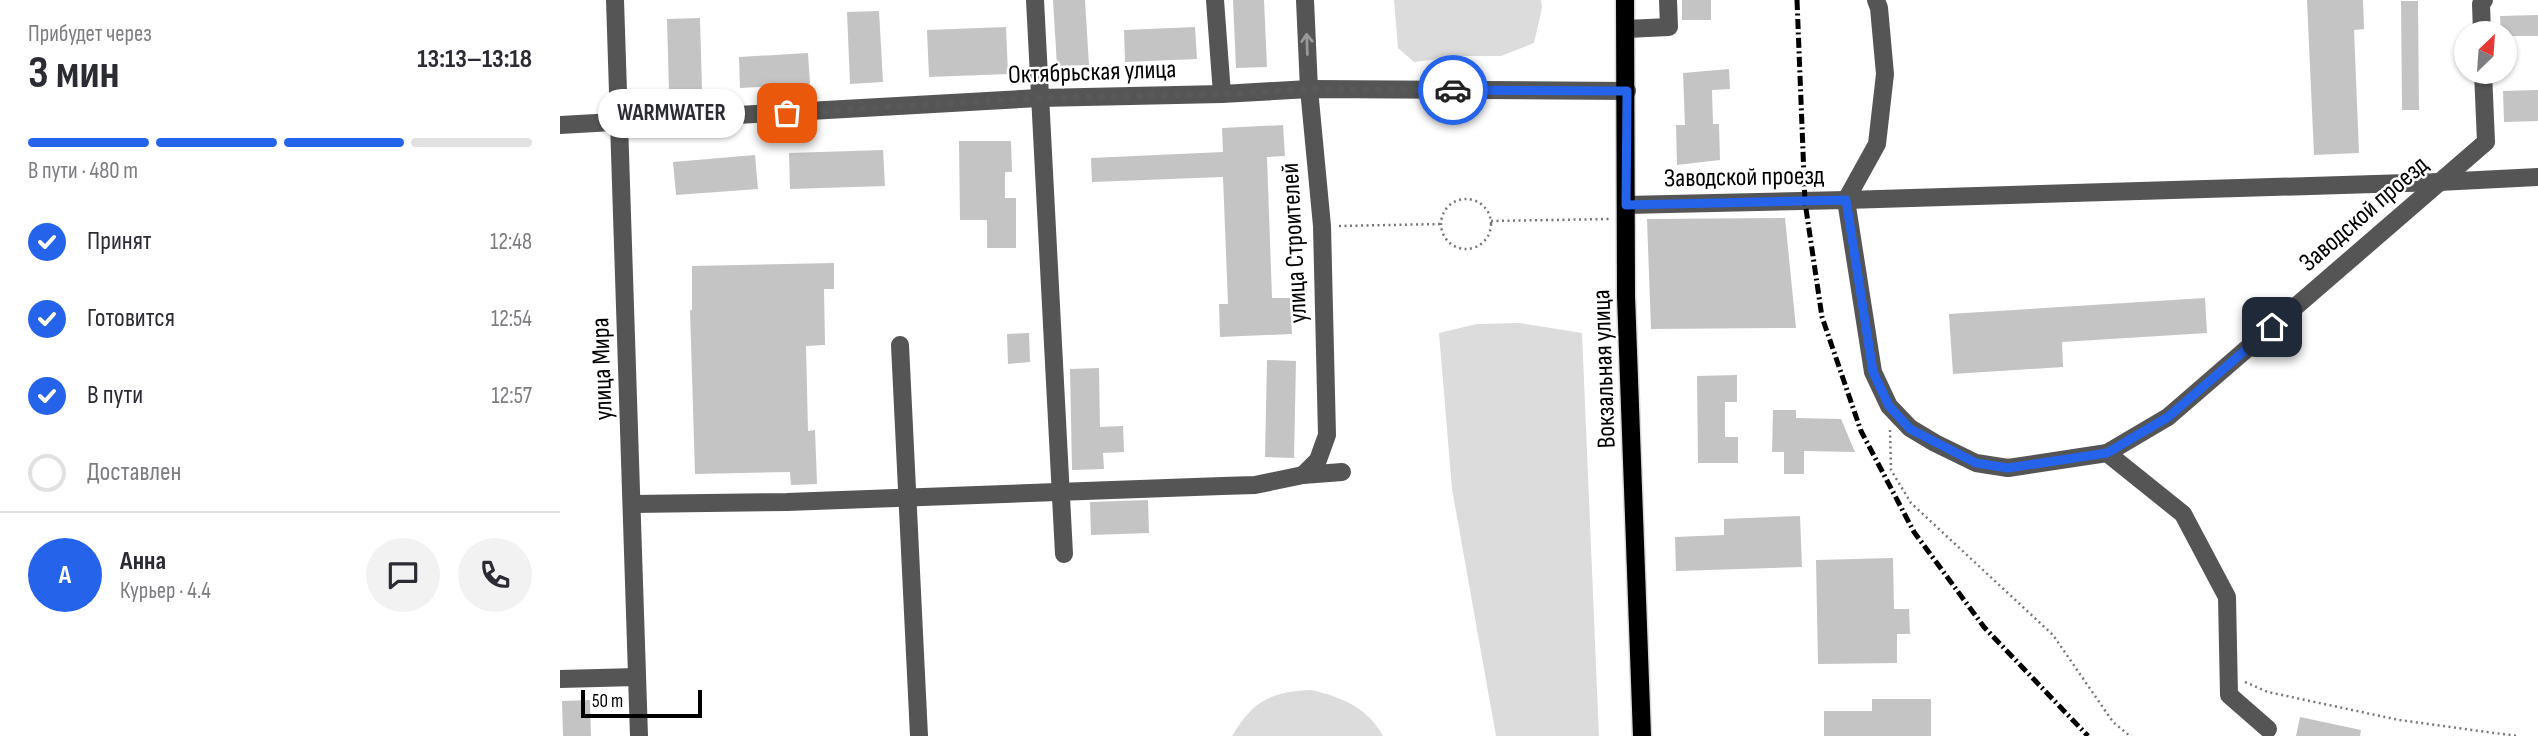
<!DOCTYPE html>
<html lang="ru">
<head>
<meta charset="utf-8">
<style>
	body { margin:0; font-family:"Sofia Sans Condensed",sans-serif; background:#f2f2f3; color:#2b2b33; height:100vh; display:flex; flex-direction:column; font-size:26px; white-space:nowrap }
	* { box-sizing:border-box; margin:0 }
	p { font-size:23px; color:#7c7c81 }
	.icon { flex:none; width:38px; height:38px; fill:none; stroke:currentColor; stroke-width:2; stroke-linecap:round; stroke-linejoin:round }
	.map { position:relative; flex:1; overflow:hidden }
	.panel { display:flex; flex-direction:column; background:#fff; width:560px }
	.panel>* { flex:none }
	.needle { width:46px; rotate:25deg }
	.fabs { position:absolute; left:1894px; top:21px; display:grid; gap:14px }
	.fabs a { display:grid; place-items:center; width:63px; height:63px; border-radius:50%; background:#fff; box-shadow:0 2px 5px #0004; font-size:35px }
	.scale { position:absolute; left:21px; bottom:18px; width:121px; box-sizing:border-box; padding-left:7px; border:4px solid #000; border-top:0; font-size:19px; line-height:24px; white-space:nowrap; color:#000; -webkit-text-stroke:5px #fff; paint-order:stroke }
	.pin { position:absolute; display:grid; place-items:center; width:60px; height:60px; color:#fff; margin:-30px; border-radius:14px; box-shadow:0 4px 10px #0006 }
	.courier { position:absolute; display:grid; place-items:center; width:70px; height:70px; margin:-35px; border:5px solid #2563eb; border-radius:50%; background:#fff; color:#222; box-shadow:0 2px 9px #0007 }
	.bubble { position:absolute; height:49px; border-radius:24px; background:#fff; box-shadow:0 2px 5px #0004; font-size:23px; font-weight:700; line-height:49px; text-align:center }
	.headline em { font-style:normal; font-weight:700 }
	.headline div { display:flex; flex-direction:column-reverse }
	.headline { display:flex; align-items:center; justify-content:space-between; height:119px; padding:0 28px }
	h1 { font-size:46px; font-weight:700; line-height:52px }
	.bar { display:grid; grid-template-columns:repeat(4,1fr); gap:10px 7px; align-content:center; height:84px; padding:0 28px }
	.bar i { height:9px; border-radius:5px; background:#e1e1e2 }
	.bar .active { background:#2563eb }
	.bar p { grid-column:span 4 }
	.line { display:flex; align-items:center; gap:18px; padding:0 28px; border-top:2px solid #e1e1e2 }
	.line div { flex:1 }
	.round { display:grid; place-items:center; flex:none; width:74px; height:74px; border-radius:37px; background:#f2f2f3 }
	ol { padding:0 28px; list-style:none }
	li { display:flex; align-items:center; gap:21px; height:77px }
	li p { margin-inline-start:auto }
	li .icon { padding:7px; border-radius:50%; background:#2563eb; color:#fff; stroke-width:4 }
	li:last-child { color:#7c7c81 }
	li i { width:38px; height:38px; border:4px solid #e1e1e2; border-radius:50% }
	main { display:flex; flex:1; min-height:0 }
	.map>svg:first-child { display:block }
	.green { fill:#dcdcdc }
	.building { fill:#c4c4c4 }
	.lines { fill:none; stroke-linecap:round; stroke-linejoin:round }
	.major-casing { stroke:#dbdbdb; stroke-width:21 }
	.path { stroke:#777; stroke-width:2.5; stroke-dasharray:2 3.5; stroke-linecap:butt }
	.minor { stroke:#555; stroke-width:18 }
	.major { stroke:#000; stroke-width:18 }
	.rail { stroke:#000; stroke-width:5; stroke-dasharray:10 3.5 2 3.5; stroke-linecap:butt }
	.oneway { stroke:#999 }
	.done { stroke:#595959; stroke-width:7; stroke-dasharray:0 12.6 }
	.route { stroke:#2563eb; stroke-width:9 }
	.labels { text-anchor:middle; stroke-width:5; stroke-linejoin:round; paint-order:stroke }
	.street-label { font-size:26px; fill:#000; stroke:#fff }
</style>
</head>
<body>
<main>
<section class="panel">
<div class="headline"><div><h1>3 мин</h1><p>Прибудет через</p></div><em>13:13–13:18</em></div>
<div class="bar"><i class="active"></i><i class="active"></i><i class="active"></i><i></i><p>В пути · 480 m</p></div>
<ol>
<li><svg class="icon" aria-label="check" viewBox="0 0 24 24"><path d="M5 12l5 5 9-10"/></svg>Принят<p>12:48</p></li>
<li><svg class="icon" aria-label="check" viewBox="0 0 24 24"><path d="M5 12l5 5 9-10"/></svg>Готовится<p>12:54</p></li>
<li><svg class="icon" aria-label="check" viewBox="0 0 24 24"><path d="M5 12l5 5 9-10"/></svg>В пути<p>12:57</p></li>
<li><i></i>Доставлен</li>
</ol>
<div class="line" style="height:126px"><b class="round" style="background:#2563eb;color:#fff">А</b><div><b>Анна</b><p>Курьер · 4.4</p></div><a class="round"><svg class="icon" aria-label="chat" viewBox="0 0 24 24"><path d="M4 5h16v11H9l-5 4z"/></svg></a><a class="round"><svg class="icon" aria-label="phone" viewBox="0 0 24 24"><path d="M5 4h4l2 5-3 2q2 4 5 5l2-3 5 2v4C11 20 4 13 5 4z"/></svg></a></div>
</section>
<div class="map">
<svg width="1978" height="736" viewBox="0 0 1978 736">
	<rect width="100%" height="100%" fill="#fff"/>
	<g class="green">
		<polygon points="834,0 981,0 982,8 974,43 941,56 903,56 854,62 838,48"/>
		<polygon points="960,323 1022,333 1039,736 936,736 892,489 879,333 917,324"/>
		<path d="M751 690C781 697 807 707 823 736H672C693 701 710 692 751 690Z"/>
	</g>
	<g class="building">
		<polygon points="493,0 525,0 529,65 497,66"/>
		<polygon points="673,0 704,0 707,67 676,68"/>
		<rect x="1122" y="0" width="29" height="20"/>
		<polygon points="1747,0 1803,0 1804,29 1794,30 1799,153 1754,155"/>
		<polygon points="1841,1 1858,1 1859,110 1842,110"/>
		<polygon points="319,11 323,82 290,84 287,12"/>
		<polygon points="1978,15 1978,36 1944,36 1944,33 1941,33 1940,16"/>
		<polygon points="140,18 142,90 109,91 107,19"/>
		<polygon points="446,27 448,74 369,77 367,30"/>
		<polygon points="635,27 637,59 565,62 564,30"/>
		<polygon points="248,53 250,84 180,88 179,57"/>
		<polygon points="1169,69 1170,89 1152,90 1153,124 1159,124 1160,160 1117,165 1116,125 1125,125 1123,73"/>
		<polygon points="1978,90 1978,121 1944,122 1943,91"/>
		<polygon points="723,125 725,156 707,157 712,298 730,298 732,334 660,337 659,304 668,304 663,177 532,182 531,158 663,152 662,128"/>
		<polygon points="399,141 451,141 452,172 445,172 445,198 456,198 456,248 427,248 427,220 400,220"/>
		<polygon points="323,150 325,186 230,189 229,153"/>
		<polygon points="195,155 198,189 116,195 113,162"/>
		<polygon points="1225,218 1236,328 1091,329 1087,219"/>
		<polygon points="274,263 274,289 264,289 265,345 246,346 248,431 255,430 257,484 231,485 230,472 135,474 130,310 132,310 132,266"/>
		<polygon points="1645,298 1647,333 1502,342 1503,367 1393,374 1389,314"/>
		<polygon points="469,333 470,362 448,364 447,334"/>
		<polygon points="707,360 736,361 734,458 705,457"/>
		<polygon points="539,368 540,427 563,426 564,452 543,453 544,469 512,470 510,369"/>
		<polygon points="1177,375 1177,402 1165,402 1165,437 1178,437 1178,463 1138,463 1137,376"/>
		<polygon points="1213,410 1236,410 1236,418 1281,419 1295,452 1244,451 1244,474 1224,474 1224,452 1212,452"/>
		<polygon points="588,500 589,533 531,535 530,502"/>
		<polygon points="1240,516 1242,567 1116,571 1115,537 1164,535 1164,519"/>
		<polygon points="1333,558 1334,609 1349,609 1350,634 1337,634 1337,663 1258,664 1256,560"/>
		<polygon points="1312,699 1371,699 1371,736 1264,736 1264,711 1312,711"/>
		<polygon points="30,700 31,736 3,736 2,701"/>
		<polygon points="1740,717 1801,730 1800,736 1736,736"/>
	</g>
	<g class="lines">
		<g class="major-casing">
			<polyline id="major" points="1065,0 1066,296 1082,736"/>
		</g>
		<g class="path">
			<circle cx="906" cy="224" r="25"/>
			<polyline points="931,221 1049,219"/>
			<polyline points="779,226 881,224"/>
			<polyline points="1330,430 1331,470 1351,503 1493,635 1553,722 1570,736"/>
			<polyline points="1685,682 1708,692 1839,720 1957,736"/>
		</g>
		<g class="minor">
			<polyline points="55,0 79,736"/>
			<polyline points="475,0 504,554"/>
			<polyline points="655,0 662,94"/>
			<polyline points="1066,29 1109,27 1108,0"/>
			<polyline points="1922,33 1921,4 1924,0"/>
			<polyline points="0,125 479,98 662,94 749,89 1067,91"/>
			<polyline points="1286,200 1879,182 1978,177"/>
			<polyline points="1286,200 1317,144 1325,74 1319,8 1316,0"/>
			<polyline points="1066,205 1286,200 1313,372 1329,406 1350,428 1375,443 1416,463 1448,468 1547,453 1608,417 1926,142 1923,72"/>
			<polyline points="340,345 359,736"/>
			<polyline points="1547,453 1623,514 1667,597 1669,695 1708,729"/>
			<polyline points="743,475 758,460 767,435 762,226 749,89 745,0"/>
			<polyline points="72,504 227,502 662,486 695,485 743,475 782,472"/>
			<polyline points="0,679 77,677"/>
		</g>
		<use href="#major" class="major"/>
		<polyline class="rail" points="1237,0 1245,202 1262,317 1301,431 1354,532 1424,627 1528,736"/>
	</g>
	<defs><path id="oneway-shaft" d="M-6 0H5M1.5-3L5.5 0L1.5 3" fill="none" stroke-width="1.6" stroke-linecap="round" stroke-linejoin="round" transform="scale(1.75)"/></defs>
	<use class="oneway" href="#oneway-shaft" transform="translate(747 44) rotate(-92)"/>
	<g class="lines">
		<polyline class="done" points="227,113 479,98 662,94 749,89 893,90"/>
		<polyline class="route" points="893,90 1067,91 1066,205 1286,200 1313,372 1329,406 1350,429 1416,463 1448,468 1547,453 1608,417 1712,327"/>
	</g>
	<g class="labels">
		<g class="street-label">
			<text transform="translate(532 71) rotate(-2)" y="9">Октябрьская улица</text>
			<text transform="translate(1184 176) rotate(-1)" y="9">Заводской проезд</text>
			<text transform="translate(1803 213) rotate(-41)" y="9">Заводской проезд</text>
			<text transform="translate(733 243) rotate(-93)" y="9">улица Строителей</text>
			<text transform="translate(41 369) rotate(-92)" y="9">улица Мира</text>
			<text transform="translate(1043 369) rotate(-92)" y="9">Вокзальная улица</text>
		</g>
	</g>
</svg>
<div class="fabs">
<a><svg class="needle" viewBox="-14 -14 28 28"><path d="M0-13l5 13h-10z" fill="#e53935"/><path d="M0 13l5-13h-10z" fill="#7c7c81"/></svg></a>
</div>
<div class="scale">50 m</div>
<div class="pin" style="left:227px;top:113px;background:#ea580c"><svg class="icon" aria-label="bag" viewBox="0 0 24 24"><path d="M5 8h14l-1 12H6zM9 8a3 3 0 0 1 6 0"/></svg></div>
<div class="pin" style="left:1712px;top:327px;background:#1f2937"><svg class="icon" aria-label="home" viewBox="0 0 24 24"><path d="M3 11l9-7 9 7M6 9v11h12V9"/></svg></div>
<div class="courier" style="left:893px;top:90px"><svg class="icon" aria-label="car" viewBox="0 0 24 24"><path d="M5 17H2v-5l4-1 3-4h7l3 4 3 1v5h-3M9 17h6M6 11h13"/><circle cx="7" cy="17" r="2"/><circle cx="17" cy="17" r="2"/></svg></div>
<div class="bubble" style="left:38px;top:89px;width:147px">WARMWATER</div>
</div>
</main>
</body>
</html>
